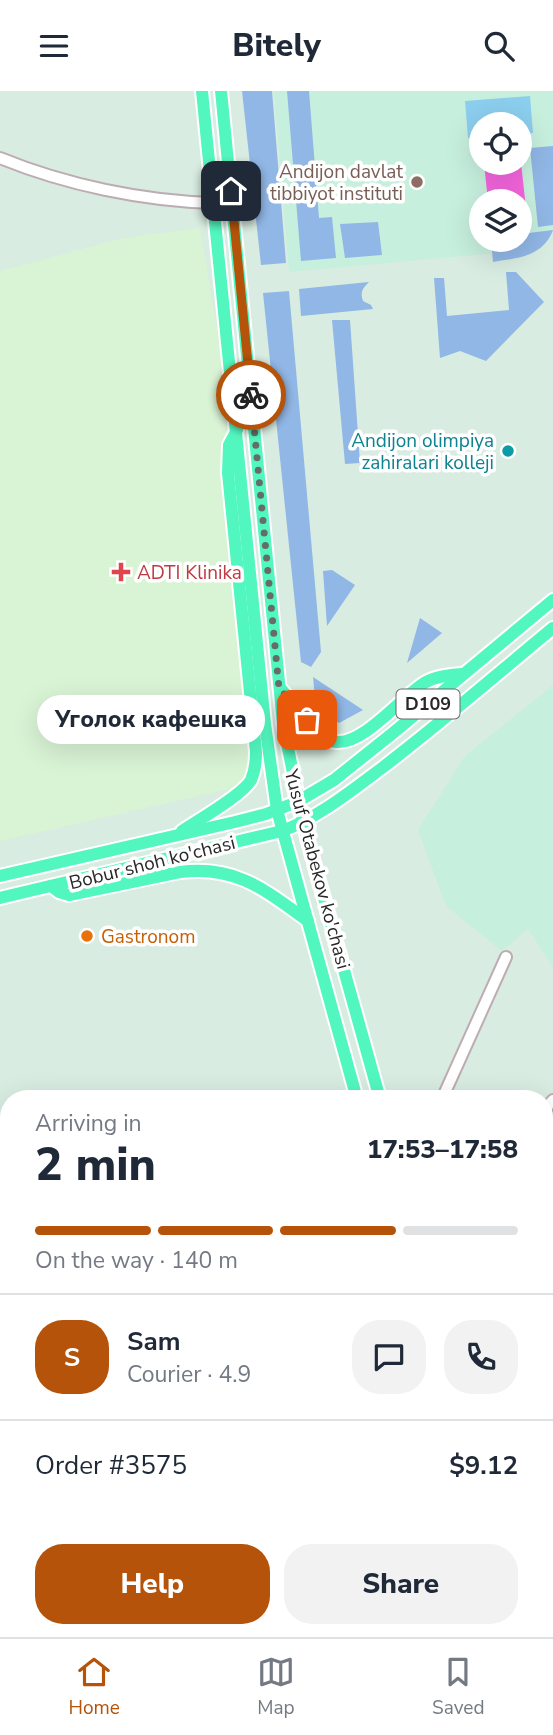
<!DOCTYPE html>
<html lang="en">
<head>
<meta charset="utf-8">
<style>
	body { margin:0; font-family:"Nunito Sans",sans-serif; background:#f2f2f3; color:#1f2937; height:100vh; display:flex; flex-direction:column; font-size:26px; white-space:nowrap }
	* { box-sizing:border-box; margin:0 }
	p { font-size:23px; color:#747a83 }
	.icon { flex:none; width:38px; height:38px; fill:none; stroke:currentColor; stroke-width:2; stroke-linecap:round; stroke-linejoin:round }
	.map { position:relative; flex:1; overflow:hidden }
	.details { position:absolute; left:0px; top:999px; width:553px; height:548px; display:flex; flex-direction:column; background:#fff; border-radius:28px 28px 0 0; box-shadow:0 7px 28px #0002 }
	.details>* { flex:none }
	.fabs { position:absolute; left:469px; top:21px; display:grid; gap:14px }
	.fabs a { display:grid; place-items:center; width:63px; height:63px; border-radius:50%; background:#fff; box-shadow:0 7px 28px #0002; font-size:35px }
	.pin { position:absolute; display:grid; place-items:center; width:60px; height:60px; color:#fff; margin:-30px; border-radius:14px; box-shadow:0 4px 10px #0006 }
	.courier { position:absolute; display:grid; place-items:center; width:70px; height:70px; margin:-35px; border:5px solid #b45309; border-radius:50%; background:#fff; color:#222; box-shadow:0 2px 9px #0007 }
	.bubble { position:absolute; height:49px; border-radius:24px; background:#fff; box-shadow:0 7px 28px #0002; font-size:23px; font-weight:800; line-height:49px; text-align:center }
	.summary em { font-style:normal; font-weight:800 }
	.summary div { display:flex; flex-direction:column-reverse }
	.summary { display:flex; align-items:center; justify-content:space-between; height:119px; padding:0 35px }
	h1 { font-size:46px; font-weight:800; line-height:52px }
	.bar { display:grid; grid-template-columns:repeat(4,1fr); gap:10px 7px; align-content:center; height:84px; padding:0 35px }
	.bar i { height:9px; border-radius:5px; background:#e0e1e3 }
	.bar .on { background:#b45309 }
	.bar p { grid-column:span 4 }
	.line { display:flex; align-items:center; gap:18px; padding:0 35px; border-top:2px solid #e0e1e3 }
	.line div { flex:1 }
	.round { display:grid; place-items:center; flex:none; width:74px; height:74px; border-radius:28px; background:#f2f2f3 }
	.cta { display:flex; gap:14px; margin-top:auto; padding:14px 35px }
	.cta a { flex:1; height:80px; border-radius:28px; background:#b45309; color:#fff; font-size:28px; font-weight:800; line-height:80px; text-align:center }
	.cta a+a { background:#f2f2f3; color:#1f2937 }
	header { display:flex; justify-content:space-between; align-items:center; height:91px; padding:0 35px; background:#fff; font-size:32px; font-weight:800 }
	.menu { display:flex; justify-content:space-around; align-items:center; height:98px; border-top:2px solid #e0e1e3; background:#fff; font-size:19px; color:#747a83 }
	.menu a { display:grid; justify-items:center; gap:4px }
	.menu .on { color:#b45309 }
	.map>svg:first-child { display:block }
	.education { fill:#c7efdd; fill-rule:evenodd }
	.medical { fill:#d9f3d5 }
	.green { fill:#91b7e6 }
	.pitch { fill:#8cceee }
	.water { fill:#f465dd }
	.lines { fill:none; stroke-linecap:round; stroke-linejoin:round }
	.minor-casing { stroke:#bdadb2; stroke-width:14 }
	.major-casing { stroke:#fff; stroke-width:16 }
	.minor { stroke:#fff; stroke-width:10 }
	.major { stroke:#52f7c0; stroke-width:12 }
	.done { stroke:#666d69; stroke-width:7; stroke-dasharray:0 12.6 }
	.route { stroke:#b45309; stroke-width:9 }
	.education-dot { fill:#8d6e63; stroke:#fff; stroke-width:2.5 }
	.culture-dot { fill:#0f9aa8; stroke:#fff; stroke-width:2.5 }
	.health-dot { fill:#e0444e; stroke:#fff; stroke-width:2.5 }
	.food-dot { fill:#e8710a; stroke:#fff; stroke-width:2.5 }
	.labels { text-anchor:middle; stroke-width:7; stroke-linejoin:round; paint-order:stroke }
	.shield { fill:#fff; stroke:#686868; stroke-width:2 }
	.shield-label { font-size:18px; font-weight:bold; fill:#282828 }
	.education-label { font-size:19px; fill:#785e54; stroke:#fff; text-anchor:end }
	.culture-label { font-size:19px; fill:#0d838f; stroke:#fff; text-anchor:end }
	.health-label { font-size:19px; fill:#be3a42; stroke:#fff; text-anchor:start }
	.street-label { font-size:19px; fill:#282828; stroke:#fff }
	.food-label { font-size:19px; fill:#c56008; stroke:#fff; text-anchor:start }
</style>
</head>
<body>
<header><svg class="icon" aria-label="menu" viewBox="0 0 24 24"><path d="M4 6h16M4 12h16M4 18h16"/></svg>Bitely<svg class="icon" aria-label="search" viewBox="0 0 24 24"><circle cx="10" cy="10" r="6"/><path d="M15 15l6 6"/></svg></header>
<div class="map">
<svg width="553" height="1546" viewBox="0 0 553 1546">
	<rect width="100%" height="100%" fill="#d8ece1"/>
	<g class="education">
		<path d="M274 0H553V142L540 158 289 181ZM481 33H520V72H481ZM481 110H520V149H481Z"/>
		<polygon points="553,594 553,876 528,838 502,860 446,815 418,739 465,665"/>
		<polygon points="9,1342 9,1538 23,1538 0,1545 0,1344"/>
	</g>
	<polygon class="medical" points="200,137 223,272 253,665 243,695 0,750 0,180 124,147"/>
	<g class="green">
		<polygon points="242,0 272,0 286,172 261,174"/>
		<polygon points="287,0 309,0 319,127 332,126 336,167 301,170"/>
		<polygon points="553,55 553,134 538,136 530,57"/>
		<polygon points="378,131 382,164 345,167 340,133"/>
		<path d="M553 139C543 166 517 167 493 171L491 149H520V143Z"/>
		<polygon points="506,181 516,181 544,211 486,270 460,260 440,267 434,187 444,187 447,225 509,219"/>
		<path d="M369 191C362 198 360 201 363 210L371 214 373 218 301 225 299 198Z"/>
		<polygon points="289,200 321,561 311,576 301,571 263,202"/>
		<polygon points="332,229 350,229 360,372 345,373"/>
		<polygon points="332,479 355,494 327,535 323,480"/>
		<polygon points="420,527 442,542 407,572"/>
		<polygon points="313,586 363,619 339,632 316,617"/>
	</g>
	<polygon class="pitch" points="530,5 533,42 520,43 520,33 481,33 481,46 468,47 465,10"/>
	<polygon class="water" points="520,62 528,136 520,137 520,110 488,110 484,72 520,72"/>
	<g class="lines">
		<g class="minor-casing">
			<g id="minor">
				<path d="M0 67C66 94 143 110 214 112"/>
				<polyline points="442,1008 506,866"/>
				<path d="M553 1009C538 1022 548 1038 553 1054"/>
				<polyline points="544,1158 553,1155"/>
				<polyline points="0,1282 9,1279"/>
				<polyline points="544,1511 553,1508"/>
				<polyline points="157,1538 160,1546"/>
				<polyline points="16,1546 42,1538"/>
				<polyline points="341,1546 367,1538"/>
			</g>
		</g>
		<g class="major-casing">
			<g id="major">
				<polyline points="202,0 265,633 277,719 357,1008"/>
				<polyline points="221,0 283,632 303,732 380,1008"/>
				<path d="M280 597 322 645C326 648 331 651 337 651 365 653 403 604 426 591 437 585 451 584 463 583"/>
				<path d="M182 740C198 729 243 704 251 689 255 680 256 671 256 661L228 382 229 354 237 339"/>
				<polyline points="0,785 235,731 266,723 297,711 334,689 393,642 553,509"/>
				<path d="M51 795 59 801 69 804 180 781C236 774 265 799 308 830"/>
				<path d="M0 807 282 740C319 726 351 700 382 677 441 632 496 584 553 537"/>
				<polyline points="505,1538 507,1546"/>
				<polyline points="527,1538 529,1546"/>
			</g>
		</g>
		<use href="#minor" class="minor"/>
		<use href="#major" class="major"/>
	</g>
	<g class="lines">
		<polyline class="done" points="251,304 279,597 307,629"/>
		<polyline class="route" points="231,100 251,304"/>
	</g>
	<circle class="education-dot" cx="417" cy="91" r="7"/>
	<circle class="culture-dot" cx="508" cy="360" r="7"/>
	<path class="health-dot" d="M117.5 470.5h7v7h7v7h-7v7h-7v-7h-7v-7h7z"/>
	<circle class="food-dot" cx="87" cy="845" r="7"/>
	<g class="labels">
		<rect class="shield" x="396.5" y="598.5" width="63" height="29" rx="5"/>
		<g class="shield-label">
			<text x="428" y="619">D109</text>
		</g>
		<g class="education-label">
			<text x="403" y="87">Andijon davlat<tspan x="403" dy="22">tibbiyot instituti</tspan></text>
		</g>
		<g class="culture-label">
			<text x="494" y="356">Andijon olimpiya<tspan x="494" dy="22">zahiralari kolleji</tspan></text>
		</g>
		<g class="health-label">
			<text x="137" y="488">ADTI Klinika</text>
		</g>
		<g class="street-label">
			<text transform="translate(152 771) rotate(-14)" y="7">Bobur shoh ko'chasi</text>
			<text transform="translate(318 778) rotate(75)" y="7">Yusuf Otabekov ko'chasi</text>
		</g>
		<g class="food-label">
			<text x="101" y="852">Gastronom</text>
		</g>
	</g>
</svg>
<div class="fabs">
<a><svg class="icon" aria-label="locate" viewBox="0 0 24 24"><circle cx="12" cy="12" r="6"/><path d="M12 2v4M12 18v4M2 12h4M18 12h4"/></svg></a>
<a><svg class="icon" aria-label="layers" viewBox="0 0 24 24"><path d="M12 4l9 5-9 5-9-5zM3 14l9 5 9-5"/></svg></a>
</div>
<div class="pin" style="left:307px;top:629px;background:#ea580c"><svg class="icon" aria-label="bag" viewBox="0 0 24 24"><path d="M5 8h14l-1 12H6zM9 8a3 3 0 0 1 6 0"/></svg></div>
<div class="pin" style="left:231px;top:100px;background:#1f2937"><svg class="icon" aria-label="home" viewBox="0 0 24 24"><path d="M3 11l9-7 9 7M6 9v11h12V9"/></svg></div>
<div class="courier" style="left:251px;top:304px"><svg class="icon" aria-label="bike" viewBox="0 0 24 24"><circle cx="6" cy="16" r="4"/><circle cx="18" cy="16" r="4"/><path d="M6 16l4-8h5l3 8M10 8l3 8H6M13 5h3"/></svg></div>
<div class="bubble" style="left:37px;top:604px;width:228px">Уголок кафешка</div>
<section class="details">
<div class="summary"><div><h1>2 min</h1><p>Arriving in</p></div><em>17:53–17:58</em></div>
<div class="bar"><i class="on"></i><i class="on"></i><i class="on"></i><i></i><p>On the way · 140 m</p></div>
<div class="line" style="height:126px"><b class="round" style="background:#b45309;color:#fff">S</b><div><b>Sam</b><p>Courier · 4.9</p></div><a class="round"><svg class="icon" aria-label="chat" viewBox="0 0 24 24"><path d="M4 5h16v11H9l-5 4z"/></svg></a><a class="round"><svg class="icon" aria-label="phone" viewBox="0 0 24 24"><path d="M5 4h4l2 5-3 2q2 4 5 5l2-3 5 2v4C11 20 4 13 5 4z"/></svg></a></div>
<div class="line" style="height:91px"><div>Order #3575</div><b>$9.12</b></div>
<div class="cta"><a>Help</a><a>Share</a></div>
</section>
</div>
<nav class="menu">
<a class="on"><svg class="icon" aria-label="home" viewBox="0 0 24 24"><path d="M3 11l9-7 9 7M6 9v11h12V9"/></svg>Home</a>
<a><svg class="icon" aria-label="map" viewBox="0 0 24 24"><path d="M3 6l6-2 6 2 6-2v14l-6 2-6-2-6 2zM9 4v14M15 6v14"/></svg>Map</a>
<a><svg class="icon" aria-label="saved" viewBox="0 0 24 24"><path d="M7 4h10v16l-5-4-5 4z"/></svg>Saved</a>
</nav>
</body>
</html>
